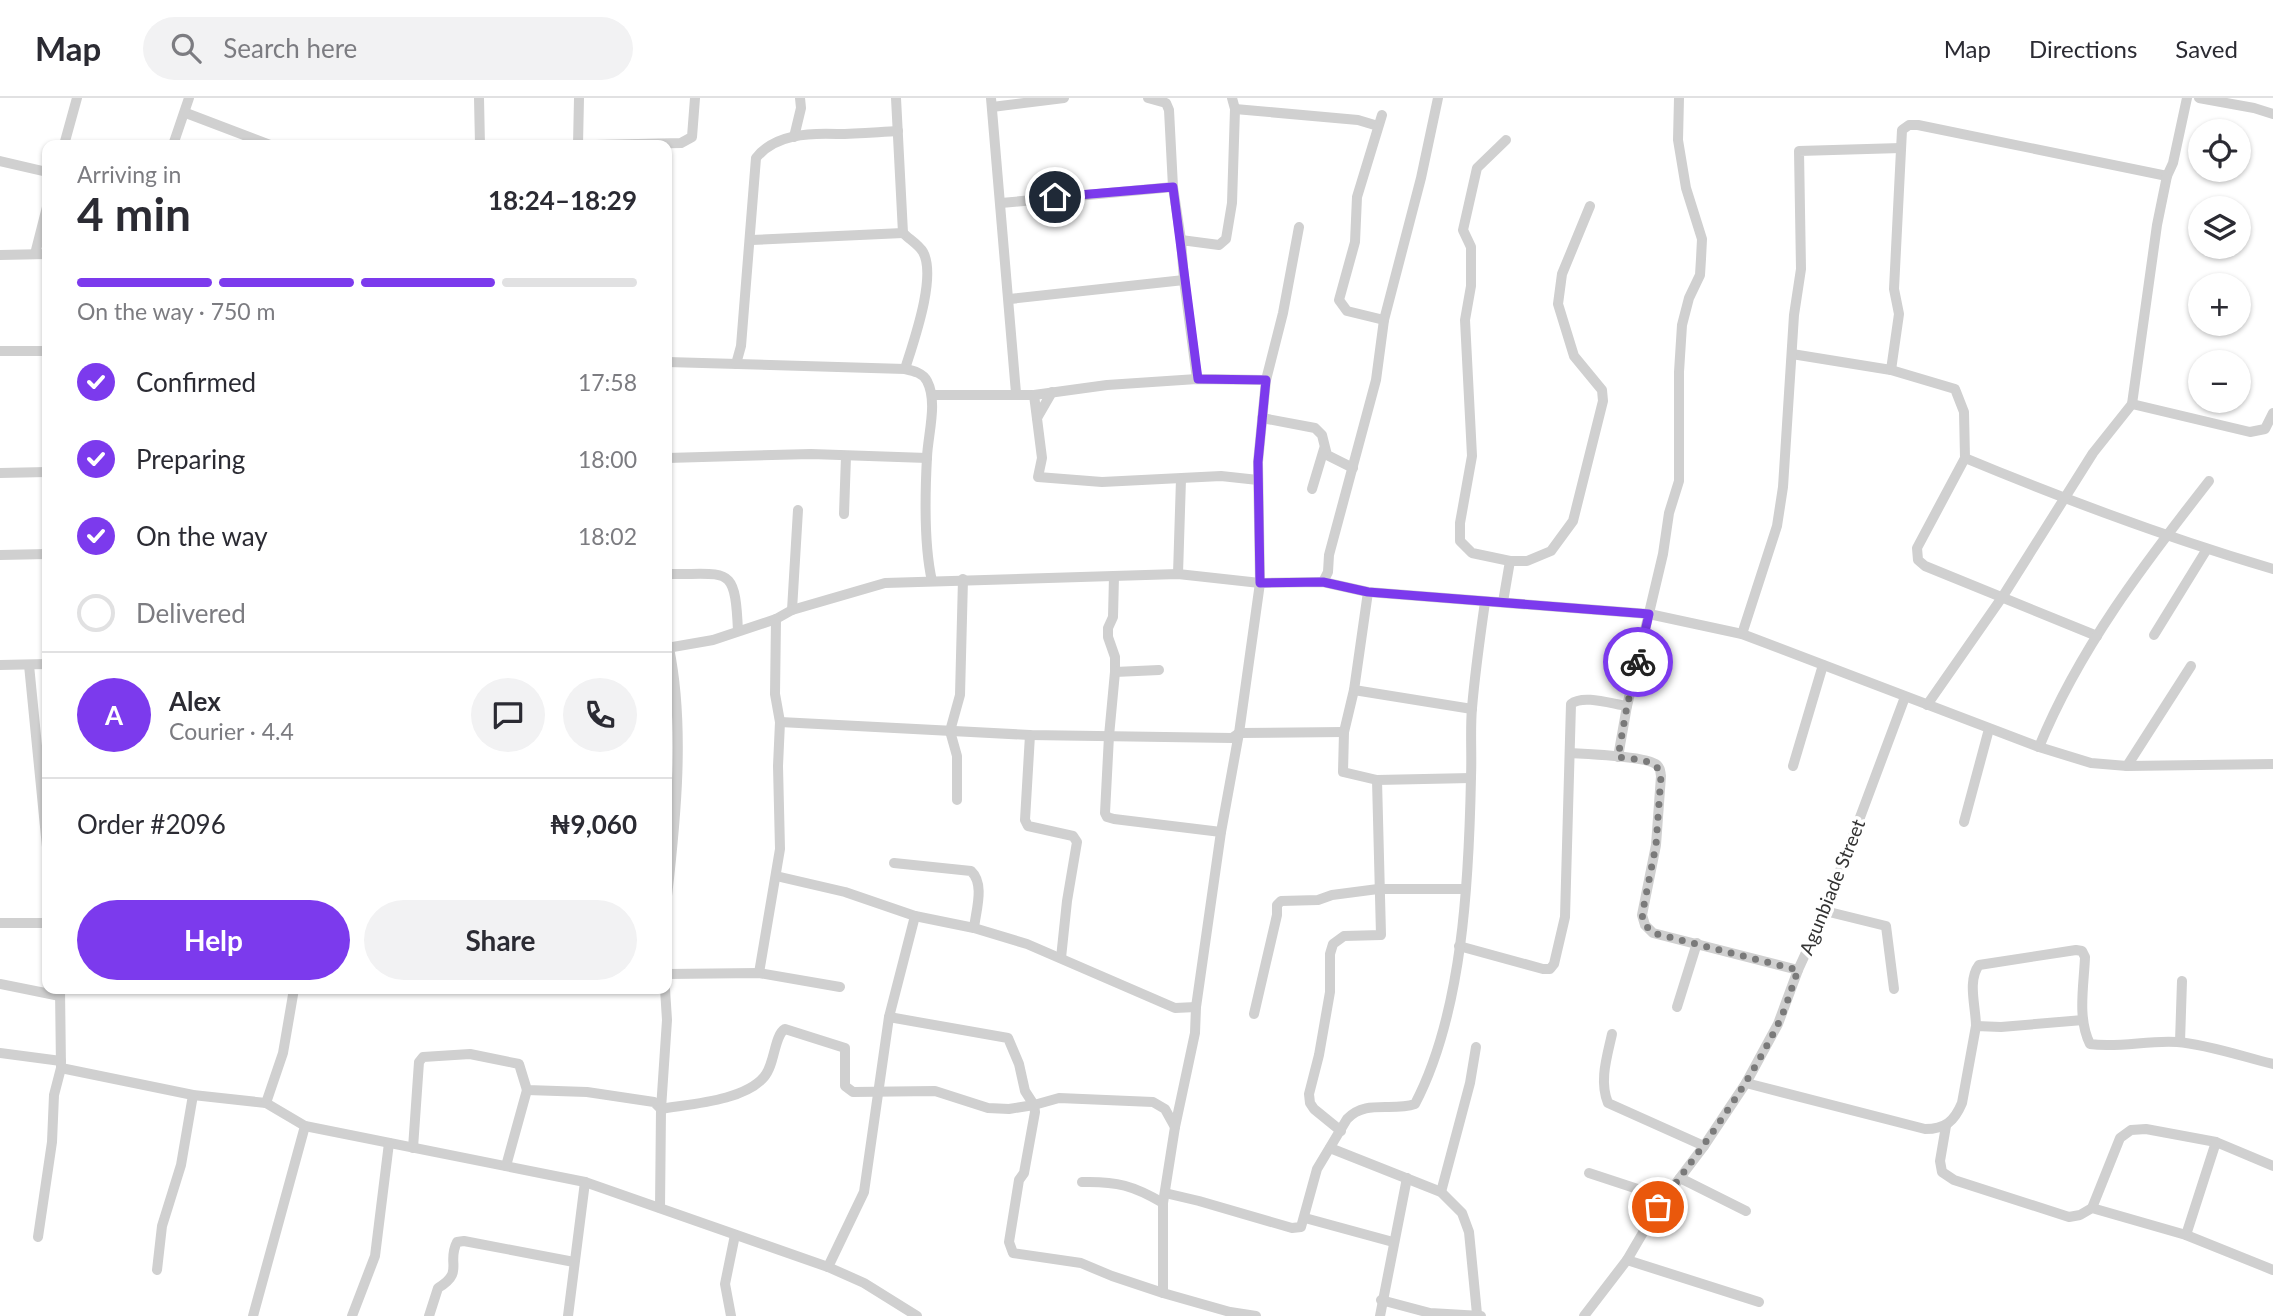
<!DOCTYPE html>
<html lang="en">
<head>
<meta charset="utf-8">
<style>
	body { margin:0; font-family:Lato,sans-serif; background:#f2f2f3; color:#2b2b33; height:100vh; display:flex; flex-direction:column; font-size:26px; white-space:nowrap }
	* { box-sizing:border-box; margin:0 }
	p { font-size:23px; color:#7c7c81 }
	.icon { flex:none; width:38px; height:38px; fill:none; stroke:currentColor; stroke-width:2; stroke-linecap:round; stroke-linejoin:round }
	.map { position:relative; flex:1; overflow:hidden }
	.panel { position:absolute; left:42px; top:42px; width:630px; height:854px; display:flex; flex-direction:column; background:#fff; border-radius:14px; box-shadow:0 2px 5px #0004 }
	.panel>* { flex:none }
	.buttons { position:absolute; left:2188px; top:21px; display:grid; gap:14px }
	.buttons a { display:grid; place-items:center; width:63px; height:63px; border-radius:50%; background:#fff; box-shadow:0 2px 5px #0004; font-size:35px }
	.pin { position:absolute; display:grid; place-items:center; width:60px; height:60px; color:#fff; margin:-30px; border:4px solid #fff; border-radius:50%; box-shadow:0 2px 7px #0007 }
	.courier { position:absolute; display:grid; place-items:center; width:70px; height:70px; margin:-35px; border:5px solid #7c3aed; border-radius:50%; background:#fff; color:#222; box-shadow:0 2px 9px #0007 }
	.headline em { font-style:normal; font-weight:700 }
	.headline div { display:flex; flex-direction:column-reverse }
	.headline { display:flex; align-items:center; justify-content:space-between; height:119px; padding:0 35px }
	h1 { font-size:46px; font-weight:700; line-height:52px }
	.bar { display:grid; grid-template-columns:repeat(4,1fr); gap:10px 7px; align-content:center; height:84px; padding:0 35px }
	.bar i { height:9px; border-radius:5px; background:#e1e1e2 }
	.bar .on { background:#7c3aed }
	.bar p { grid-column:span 4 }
	.line { display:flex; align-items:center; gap:18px; padding:0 35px; border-top:2px solid #e1e1e2 }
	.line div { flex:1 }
	.round { display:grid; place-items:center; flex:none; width:74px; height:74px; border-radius:37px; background:#f2f2f3 }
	ol { padding:0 35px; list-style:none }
	li { display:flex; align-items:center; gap:21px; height:77px }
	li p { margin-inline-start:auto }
	li .icon { padding:7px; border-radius:50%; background:#7c3aed; color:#fff; stroke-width:4 }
	li:last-child { color:#7c7c81 }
	li i { width:38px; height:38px; border:4px solid #e1e1e2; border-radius:50% }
	.cta { display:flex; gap:14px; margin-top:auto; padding:14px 35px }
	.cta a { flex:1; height:80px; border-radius:42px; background:#7c3aed; color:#fff; font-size:28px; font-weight:700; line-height:80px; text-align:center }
	.cta a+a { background:#f2f2f3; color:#2b2b33 }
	header { display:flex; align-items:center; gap:42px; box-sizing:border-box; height:98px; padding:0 35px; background:#fff; border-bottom:2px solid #e1e1e2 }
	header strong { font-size:33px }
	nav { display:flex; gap:38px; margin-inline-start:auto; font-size:24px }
	.search { width:490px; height:63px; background:#f2f2f3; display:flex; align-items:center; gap:18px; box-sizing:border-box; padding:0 24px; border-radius:38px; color:#7c7c81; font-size:26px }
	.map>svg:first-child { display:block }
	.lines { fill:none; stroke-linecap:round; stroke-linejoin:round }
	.street { stroke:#d0d0d0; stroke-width:10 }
	.done { stroke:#7a7a7a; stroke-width:7; stroke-dasharray:0 12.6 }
	.route { stroke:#7c3aed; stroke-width:9 }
	.labels { text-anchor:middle; stroke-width:7; stroke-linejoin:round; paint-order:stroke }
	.street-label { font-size:19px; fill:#333; stroke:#fff }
</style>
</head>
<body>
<header>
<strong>Map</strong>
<div class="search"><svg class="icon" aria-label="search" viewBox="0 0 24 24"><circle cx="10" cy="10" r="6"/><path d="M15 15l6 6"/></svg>Search here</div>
<nav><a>Map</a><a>Directions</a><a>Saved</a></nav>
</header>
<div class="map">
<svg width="2273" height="1218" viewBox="0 0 2273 1218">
	<rect width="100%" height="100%" fill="#fff"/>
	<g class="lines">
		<g class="street">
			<polyline points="479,0 480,47"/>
			<path d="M896 0 903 135C909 141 919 147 923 154 937 179 913 245 905 271 914 273 923 275 927 283 938 304 928 336 927 359 925 396 924 448 932 483"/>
			<polyline points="991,0 1016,295"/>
			<polyline points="1148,0 1166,5 1169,12 1173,89 1181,142"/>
			<polyline points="2199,0 2254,10 2273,16"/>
			<polyline points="992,9 1064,0"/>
			<polyline points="1235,11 1358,22 1378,28"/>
			<polyline points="186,15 270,47"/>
			<polyline points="1382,17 1357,99 1355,144 1339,202 1347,213 1384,222"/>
			<polyline points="794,39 801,10 800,0"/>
			<polyline points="1506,42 1477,70 1463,132 1471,149 1471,188 1465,222 1472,358 1460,425 1460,443 1472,455 1510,463"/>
			<polyline points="64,47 77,0"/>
			<polyline points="173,47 189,0"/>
			<polyline points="578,47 579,0"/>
			<polyline points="595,47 681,45 692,39 695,0"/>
			<polyline points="0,63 47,74"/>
			<polyline points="1001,105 1173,89"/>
			<polyline points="751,142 903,135"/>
			<polyline points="35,156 47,109"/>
			<polyline points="0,157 47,156"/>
			<polyline points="1010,201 1184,182"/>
			<polyline points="0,253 47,253"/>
			<polyline points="1792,256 1891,272 1899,216 1894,191 1902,32 1909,27 1918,27 2167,78"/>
			<polyline points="667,264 905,271"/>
			<path d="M736 266 741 248 756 60C775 36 809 35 837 36 857 36 878 34 898 33"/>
			<path d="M1891 272 1955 291 1964 314 1965 360C2066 402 2168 440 2273 471"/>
			<polyline points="1197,281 1184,182 1181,142 1219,147 1226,141 1232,105 1235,11 1232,0"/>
			<polyline points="932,297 1034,297 1107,287 1197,281 1266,282"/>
			<polyline points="1034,297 1042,360 1038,379 1102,384 1221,378 1258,382"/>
			<polyline points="2132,306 2250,334 2265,331 2273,315"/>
			<polyline points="1037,320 1052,294"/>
			<polyline points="1262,320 1315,330 1322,337 1327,357 1353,370"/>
			<polyline points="667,360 811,356 927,360"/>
			<polyline points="1965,360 1917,450 1918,462 1925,468 2097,538"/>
			<polyline points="0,375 47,374"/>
			<polyline points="1312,391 1324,351"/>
			<polyline points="844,416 846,358"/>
			<polyline points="0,457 47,456"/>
			<path d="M667 476C729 477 735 465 738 533"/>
			<polyline points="1178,476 1181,381"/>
			<polyline points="1114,478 1113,519 1108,530 1108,539 1115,559 1115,574 1109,638 1105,715 1107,719 1114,721 1221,734"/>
			<polyline points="1323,484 1328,474 1329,457 1376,282 1384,222 1421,80 1438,0"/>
			<polyline points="1368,494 1354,592 1344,634 1343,674 1377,682 1471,680"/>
			<polyline points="1503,504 1510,463 1527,463 1551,453 1573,423 1603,303 1602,292 1574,258 1558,206 1562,176 1590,108"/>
			<polyline points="792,512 798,412"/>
			<polyline points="1742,536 1777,428 1783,389 1794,217 1801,171 1799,53 1901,50"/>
			<polyline points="2154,537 2207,451"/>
			<polyline points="667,550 713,542 776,521 792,512 885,485 1178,476 1260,485 1323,484 1368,494 1649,516 1742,536 2039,649 2091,665 2127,668 2273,666"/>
			<polyline points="0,567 47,566"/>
			<polyline points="29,567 47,749"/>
			<polyline points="1115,574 1159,572"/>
			<polyline points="1354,592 1472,611"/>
			<polyline points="1927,607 2003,498 2093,355 2132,306 2157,127 2167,78 2173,65 2187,0"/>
			<polyline points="780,624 1030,637 1232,640 1239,635 1344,634"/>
			<polyline points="1030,637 1025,722 1028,728 1073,738 1077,744 1067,803 1061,860"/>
			<path d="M2039 649C2079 551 2144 466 2209 383"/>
			<path d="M1571 655C1587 656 1647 658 1657 667 1661 671 1660 673 1661 678L1656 747 1642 817 1645 827 1653 835 1798 872"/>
			<polyline points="1618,659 1627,608 1663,456 1669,415 1679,383 1679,274 1682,227 1689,200 1700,177 1701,161 1702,141 1686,90 1678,42 1679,0"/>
			<polyline points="1793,668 1823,567"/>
			<polyline points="2127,668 2191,568"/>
			<polyline points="957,702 957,658 950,633 960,597 963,481"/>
			<polyline points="1964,724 1989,631"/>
			<path d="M894 765 971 773C985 786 976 812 974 830"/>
			<polyline points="776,778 845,794 915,818 974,830 1027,846 1175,910 1196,909"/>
			<path d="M667 798C676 720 685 628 669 550"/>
			<polyline points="1825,813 1886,828 1894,891"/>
			<polyline points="0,825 47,825"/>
			<path d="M1459 848 1543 871H1550L1554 866 1565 819 1571 606C1583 596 1612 606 1627 608"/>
			<polyline points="759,875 780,751 778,668 780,624 775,596 776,521"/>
			<polyline points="667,876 759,875 840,889"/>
			<polyline points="0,886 60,898"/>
			<polyline points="1677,909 1697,845"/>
			<polyline points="1254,916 1277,817 1277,807 1281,803 1318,802 1332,797 1378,791 1465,791"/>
			<polyline points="889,919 1008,940 1019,966 1025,993 1034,1007 1035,1014 1024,1075 1019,1082 1009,1144 1013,1155 1081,1165 1112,1178 1163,1195 1230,1214 1256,1218"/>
			<path d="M1976 928C1976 909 1967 883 1979 867L2076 852 2082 853 2085 859C2084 887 2077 920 2090 946 2119 950 2148 942 2177 944 2206 946 2244 959 2273 966"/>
			<path d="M1612 936C1607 959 1599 983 1608 1005L1704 1048"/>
			<polyline points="2180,944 2182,883"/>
			<polyline points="0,955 61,963"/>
			<polyline points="61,970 193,997 266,1005 305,1028 585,1084 828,1169 864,1185 917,1218"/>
			<path d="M1746 985 1925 1031C1945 1031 1954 1024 1962 1005L1976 928 2001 929 2083 922"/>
			<polyline points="266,1005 283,955 294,891"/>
			<polyline points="1946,1028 1940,1063 1942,1074 1954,1082 2069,1119 2080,1117 2092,1110 2186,1137 2273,1172"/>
			<polyline points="1341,1033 1314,1011 1310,1005 1309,996 1319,957 1330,894 1330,856 1333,846 1344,838 1381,837 1377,682"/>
			<path d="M413 1050 419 964 423 959 470 956 519 966 527 992 587 994 654 1004 661 1011C689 1006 744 1003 764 979 775 967 774 937 785 931L845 950V988L853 994 935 993 988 1010 1009 1011 1034 1007 1059 1000 1153 1004 1165 1011 1175 1029"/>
			<polyline points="1330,1050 1441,1094 1462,1115 1469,1134 1477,1216"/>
			<polyline points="506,1068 527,992"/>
			<polyline points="1589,1075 1665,1100"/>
			<polyline points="1680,1080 1746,1113"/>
			<path d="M1082 1084C1117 1083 1134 1088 1163 1105"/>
			<polyline points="1441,1094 1470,985 1476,949"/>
			<path d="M1165 1095 1199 1103 1292 1130 1301 1129 1317 1071 1347 1021C1366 1001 1391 1014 1415 1006 1463 914 1469 781 1471 679 1472 656 1470 632 1472 610 1475 574 1480 539 1485 504"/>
			<polyline points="660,1110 661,1011 667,922 665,891"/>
			<polyline points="2092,1110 2120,1040 2131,1032 2146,1031 2216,1044 2273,1068"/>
			<polyline points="1305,1120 1393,1144"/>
			<polyline points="2186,1137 2216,1044"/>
			<polyline points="38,1139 52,1044 54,997 61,970 60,891"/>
			<polyline points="1627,1162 1759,1204"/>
			<polyline points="828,1169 864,1094 889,919 915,818"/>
			<polyline points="157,1172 162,1128 181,1067 193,997"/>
			<polyline points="1163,1195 1163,1105 1175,1029 1195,935 1196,909 1221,734 1239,635 1260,485 1258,364 1266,282 1283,215 1299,129"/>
			<polyline points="1381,1202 1430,1215 1481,1218"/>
			<polyline points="253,1218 305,1028"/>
			<polyline points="352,1218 375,1158 389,1045"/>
			<path d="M429 1218 438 1190C465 1174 446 1165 457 1144L464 1143 574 1164"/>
			<polyline points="568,1218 585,1084"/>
			<polyline points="731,1218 725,1186 735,1137"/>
			<polyline points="1380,1218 1407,1080"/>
			<polyline points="1584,1218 1627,1162 1658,1109 1704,1048 1746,985 1778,926 1798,872 1825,813 1905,599"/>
		</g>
	</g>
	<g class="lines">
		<path class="done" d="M1638 564 1627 608 1618 659C1634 662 1658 660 1661 678L1656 747 1642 817 1645 827 1653 835 1798 872C1791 891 1786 911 1777 928 1745 993 1701 1051 1658 1109"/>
		<polyline class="route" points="1055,99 1173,89 1198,281 1266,282 1258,364 1260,485 1323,484 1368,494 1649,516 1638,564"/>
	</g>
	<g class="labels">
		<g class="street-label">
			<text transform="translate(1832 789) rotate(-68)" y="7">Agunbiade Street</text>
		</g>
	</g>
</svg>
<div class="buttons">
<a><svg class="icon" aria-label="locate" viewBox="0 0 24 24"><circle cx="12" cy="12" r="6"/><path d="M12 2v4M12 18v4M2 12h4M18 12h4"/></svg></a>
<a><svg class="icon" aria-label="layers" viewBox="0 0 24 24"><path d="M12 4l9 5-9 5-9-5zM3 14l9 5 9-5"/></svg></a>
<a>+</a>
<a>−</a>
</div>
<div class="pin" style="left:1658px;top:1109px;background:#ea580c"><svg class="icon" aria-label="bag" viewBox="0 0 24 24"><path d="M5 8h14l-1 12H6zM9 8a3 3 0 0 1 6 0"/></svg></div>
<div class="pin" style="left:1055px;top:99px;background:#1f2937"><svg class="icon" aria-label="home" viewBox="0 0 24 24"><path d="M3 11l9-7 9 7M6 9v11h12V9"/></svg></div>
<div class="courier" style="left:1638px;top:564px"><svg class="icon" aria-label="bike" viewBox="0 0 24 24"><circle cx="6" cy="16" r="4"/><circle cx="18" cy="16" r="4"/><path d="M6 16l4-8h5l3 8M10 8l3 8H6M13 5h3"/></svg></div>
<section class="panel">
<div class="headline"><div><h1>4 min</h1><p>Arriving in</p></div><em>18:24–18:29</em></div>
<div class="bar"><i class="on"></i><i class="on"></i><i class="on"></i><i></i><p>On the way · 750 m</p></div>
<ol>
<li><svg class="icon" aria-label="check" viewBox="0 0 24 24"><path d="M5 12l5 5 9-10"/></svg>Confirmed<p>17:58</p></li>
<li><svg class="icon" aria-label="check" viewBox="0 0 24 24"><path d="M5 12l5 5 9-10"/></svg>Preparing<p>18:00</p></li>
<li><svg class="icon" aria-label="check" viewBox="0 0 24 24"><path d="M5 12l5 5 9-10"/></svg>On the way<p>18:02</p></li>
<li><i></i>Delivered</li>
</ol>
<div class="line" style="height:126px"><b class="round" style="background:#7c3aed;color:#fff">A</b><div><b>Alex</b><p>Courier · 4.4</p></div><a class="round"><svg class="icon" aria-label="chat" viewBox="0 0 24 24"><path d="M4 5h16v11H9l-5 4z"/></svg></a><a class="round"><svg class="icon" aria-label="phone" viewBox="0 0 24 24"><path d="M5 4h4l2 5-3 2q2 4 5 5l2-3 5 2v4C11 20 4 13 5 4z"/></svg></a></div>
<div class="line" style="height:91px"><div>Order #2096</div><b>₦9,060</b></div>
<div class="cta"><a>Help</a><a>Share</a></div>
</section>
</div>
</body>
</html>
